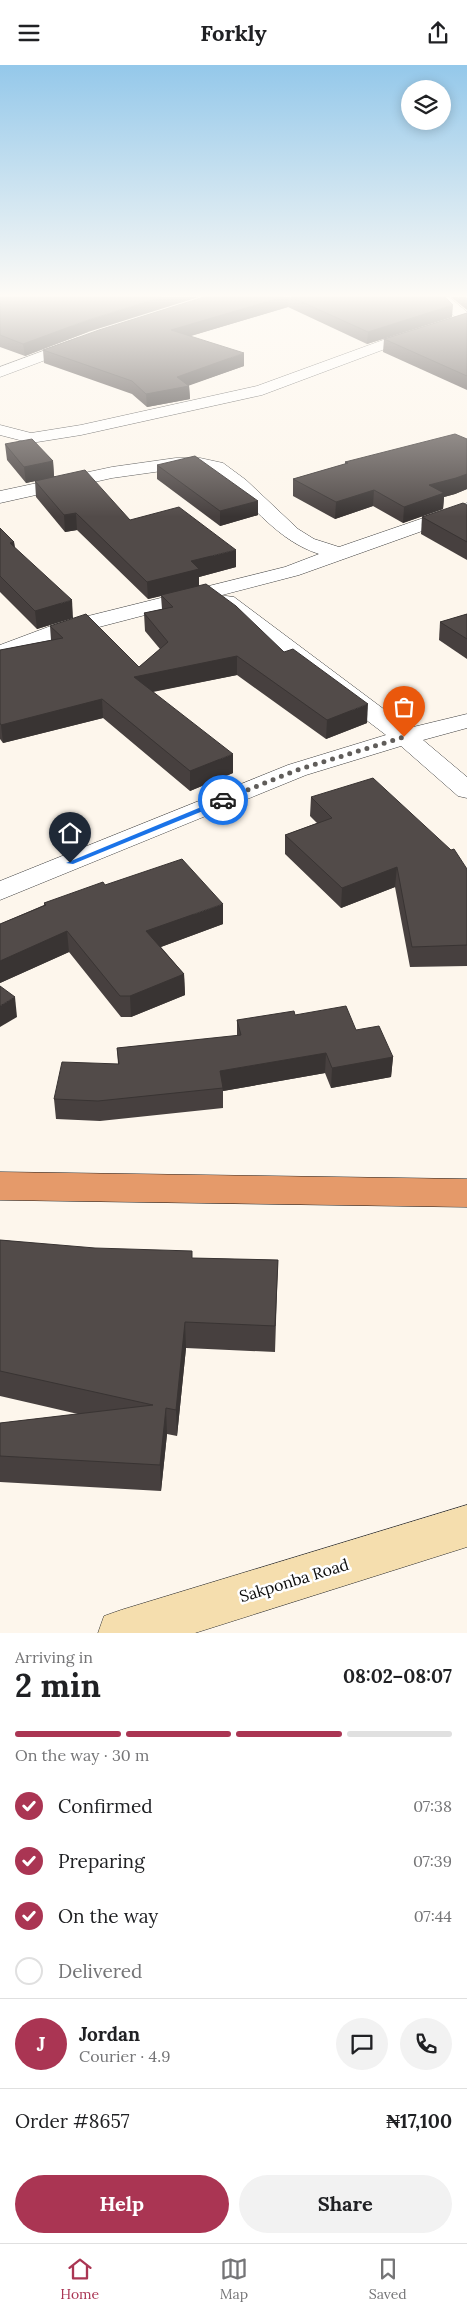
<!DOCTYPE html>
<html lang="en">
<head>
<meta charset="utf-8">
<style>
	body { margin:0; font-family:Lora,serif; background:#f2f2f2; color:#202124; height:100vh; display:flex; flex-direction:column; font-size:19px; white-space:nowrap }
	* { box-sizing:border-box; margin:0 }
	p { font-size:16px; color:#757577 }
	.icon { flex:none; width:28px; height:28px; fill:none; stroke:currentColor; stroke-width:2; stroke-linecap:round; stroke-linejoin:round }
	.map { position:relative; height:1568px; overflow:hidden }
	.sheet { display:flex; flex-direction:column; background:#fff; flex:1 }
	.sheet>* { flex:none }
	.fabs { position:absolute; left:401px; top:15px; display:grid; gap:10px }
	.fabs a { display:grid; place-items:center; width:50px; height:50px; border-radius:50%; background:#fff; box-shadow:0 2px 12px #0003; font-size:25px }
	.pin { position:absolute; display:grid; place-items:center; width:42px; height:42px; color:#fff; margin:-51px -21px; border-radius:50% 50% 50% 0; rotate:-45deg; box-shadow:0 0 5px #0007 }
	.pin .icon { rotate:45deg }
	.courier { position:absolute; display:grid; place-items:center; width:50px; height:50px; margin:-25px; border:4px solid #1a73e8; border-radius:50%; background:#fff; color:#222; box-shadow:0 1px 6px #0007 }
	.head em { font-style:normal; font-weight:700 }
	.head div { display:flex; flex-direction:column-reverse }
	.head { display:flex; align-items:center; justify-content:space-between; height:85px; padding:0 15px }
	h1 { font-size:32px; font-weight:700; line-height:38px }
	.bar { display:grid; grid-template-columns:repeat(4,1fr); gap:8px 5px; align-content:center; height:60px; padding:0 15px }
	.bar i { height:6px; border-radius:4px; background:#e0e0e0 }
	.bar .active { background:#aa3553 }
	.bar p { grid-column:span 4 }
	.line { display:flex; align-items:center; gap:12px; padding:0 15px; border-top:1px solid #e0e0e0 }
	.line div { flex:1 }
	.round { display:grid; place-items:center; flex:none; width:52px; height:52px; border-radius:26px; background:#f2f2f2 }
	ol { padding:0 15px; list-style:none }
	li { display:flex; align-items:center; gap:15px; height:55px }
	li p { margin-inline-start:auto }
	li .icon { padding:5px; border-radius:50%; background:#aa3553; color:#fff; stroke-width:4 }
	li:last-child { color:#757577 }
	li i { width:28px; height:28px; border:2px solid #e0e0e0; border-radius:50% }
	.action { display:flex; gap:10px; margin-top:auto; padding:10px 15px }
	.action a { flex:1; height:58px; border-radius:30px; background:#aa3553; color:#fff; font-size:20px; font-weight:700; line-height:58px; text-align:center }
	.action a+a { background:#f2f2f2; color:#202124 }
	header { display:flex; justify-content:space-between; align-items:center; height:65px; padding:0 15px; background:#fff; font-size:22px; font-weight:700 }
	.tab-bar { display:flex; justify-content:space-around; align-items:center; height:70px; border-top:1px solid #e0e0e0; background:#fff; font-size:14px; color:#757577 }
	.tab-bar a { display:grid; justify-items:center; gap:2px }
	.tab-bar .active { color:#aa3553 }
	.map>svg:first-child { display:block }
	.lines { fill:none; stroke-linecap:round; stroke-linejoin:round }
	.minor-casing { stroke:#3e3e3e; stroke-width:1 }
	.secondary-casing { stroke:#2d2d2d; stroke-width:1 }
	.trunk-casing { stroke:#1c1c1c; stroke-width:1 }
	.minor { fill:#fff; fill-rule:evenodd }
	.secondary { fill:#f5deae; fill-rule:evenodd }
	.trunk { fill:#e59a6a; fill-rule:evenodd }
	.wall { fill:#47403f }
	.shaded-wall { fill:#393433 }
	.building { fill:#524b49; stroke:#393433 }
	.route { fill:#1a73e8 }
	.done { stroke:#605d5a; stroke-width:5; stroke-dasharray:0 9 }
	.labels { text-anchor:middle; stroke-width:5; stroke-linejoin:round; paint-order:stroke }
	.near-street-label { font-size:16px; fill:#0b0b0b; stroke:#fff }
</style>
</head>
<body>
<header><svg class="icon" aria-label="menu" viewBox="0 0 24 24"><path d="M4 6h16M4 12h16M4 18h16"/></svg>Forkly<svg class="icon" aria-label="share" viewBox="0 0 24 24"><path d="M12 15V3M7 8l5-5 5 5M5 13v7h14v-7"/></svg></header>
<div class="map">
<svg width="467" height="1568" viewBox="0 0 467 1568">
	<rect width="100%" height="100%" fill="#fdf6ec"/>
	<g class="lines">
		<g class="minor-casing">
			<g id="minor">
				<polygon points="434,232 449,232 467,247 467,258 393,281 262,330 81,370 31,378 0,370 0,360 31,368 81,360 257,321 383,275 456,253"/>
				<polygon points="78,273 83,275 86,278 83,281 0,312 0,302"/>
				<path d="M176 393H200L223 398 246 415 298 464 314 474 339 482 467 438V450L299 510 72 569 0 595V580L56 559 285 502 319 489C278 476 254 441 222 414L211 406 200 403 176 404 112 413 0 438V426L112 402Z"/>
				<polygon points="226,531 234,532 409,663 467,649 467,663 423,675 467,712 467,733 458,731 401,681 306,710 0,835 0,816 288,700 386,670 218,542 215,537 218,532"/>
			</g>
		</g>
		<g class="secondary-casing">
			<polygon id="secondary" points="467,1440 467,1482 195,1568 98,1568 104,1551 121,1545"/>
		</g>
		<g class="trunk-casing">
			<polygon id="trunk" points="0,1107 467,1114 467,1142 0,1135"/>
		</g>
		<use href="#minor" class="minor"/>
		<use href="#secondary" class="secondary"/>
		<use href="#trunk" class="trunk"/>
	</g>
	<g class="wall">
		<polygon points="0,232 88,267 25,291 0,282"/>
		<polygon points="204,232 445,232 452,252 367,279 288,242 190,271 244,301 189,320 190,334 147,342 132,329 44,298 43,285"/>
		<polygon points="451,232 467,232 467,245"/>
		<polygon points="467,248 467,325 383,287 384,274"/>
		<polygon points="467,374 467,424 455,429 444,432 443,444 403,458 373,441 335,454 293,431 293,414 345,399 345,397"/>
		<polygon points="5,379 53,396 54,411 130,455 236,502 199,512 199,521 284,587 367,658 326,674 237,610 153,627 233,708 190,726 103,653 3,678 0,674 0,585 51,575 50,561 139,602 160,584 145,566 144,548 162,544 161,531 148,534 77,465 65,467 36,432 35,416 26,418 7,395"/>
		<polygon points="157,400 258,436 258,450 220,461 157,414"/>
		<polygon points="467,440 467,495 421,469 422,452"/>
		<polygon points="0,463 14,477 15,483 73,553 37,564 0,527"/>
		<polygon points="467,549 467,594 439,575 440,557"/>
		<polygon points="311,732 467,804 467,901 410,902 395,822 341,843 285,789 285,770 317,758 310,751"/>
		<polygon points="105,820 223,859 161,882 184,909 185,930 131,952 121,952 69,887 0,918 0,859 44,840 44,838"/>
		<polygon points="295,950 356,965 393,992 391,1012 331,1023 325,1008 223,1026 223,1043 100,1056 56,1054 54,1034 118,999 117,983 237,971 237,955"/>
		<polygon points="0,1175 192,1193 278,1195 275,1287 186,1283 177,1371 167,1369 161,1426 0,1417 0,1358 78,1349 0,1331"/>
	</g>
	<g class="shaded-wall">
		<polygon points="162,232 199,232 88,267 25,291 23,279 88,255"/>
		<polygon points="283,232 288,232 288,242 171,277 171,265"/>
		<polygon points="453,240 452,252 367,279 368,267"/>
		<polygon points="244,288 244,301 185,322 189,321 190,334 147,342 146,329 177,312"/>
		<polygon points="53,396 54,412 26,418 24,402"/>
		<polygon points="467,409 467,424 455,429 444,432 443,444 403,458 404,442 429,420"/>
		<polygon points="374,425 373,441 335,454 336,437"/>
		<polygon points="258,436 258,450 220,461 220,446"/>
		<polygon points="76,448 77,465 65,467 64,450"/>
		<polygon points="14,477 16,494 10,478"/>
		<polygon points="236,485 236,502 199,512 199,522 148,534 147,517 191,496"/>
		<polygon points="72,535 73,553 37,564 35,546"/>
		<polygon points="237,591 237,610 135,630 134,612"/>
		<polygon points="102,634 103,653 3,678 1,660"/>
		<polygon points="368,639 367,658 326,674 327,655"/>
		<polygon points="233,689 233,708 190,726 190,706"/>
		<polygon points="397,802 395,822 341,843 342,823"/>
		<polygon points="223,839 223,859 147,887 146,866"/>
		<polygon points="67,866 69,887 0,918 0,896"/>
		<polygon points="184,909 185,930 131,952 130,931"/>
		<polygon points="15,932 17,952 0,962 0,941"/>
		<polygon points="326,988 325,1008 223,1026 220,1006"/>
		<polygon points="393,992 391,1012 331,1023 332,1003"/>
		<polygon points="185,1257 186,1283 177,1371 176,1345"/>
		<polygon points="166,1343 167,1369 161,1426 160,1400"/>
	</g>
	<g class="building">
		<polygon points="0,232 162,232 88,255 23,279 0,270"/>
		<polygon points="204,232 283,232 171,265 244,288 177,312 189,321 146,329 132,316 43,285 99,265"/>
		<polygon points="291,232 445,232 453,240 368,267"/>
		<polygon points="467,248 467,311 384,274"/>
		<polygon points="455,369 467,374 467,409 456,413 429,420 444,428 404,442 374,425 336,437 293,414 348,398 345,397"/>
		<polygon points="32,374 53,396 24,402 5,379"/>
		<polygon points="195,391 258,436 220,446 157,400"/>
		<polygon points="85,405 130,455 179,442 236,485 191,496 199,504 147,517 76,448 64,450 35,416"/>
		<polygon points="463,438 467,440 467,477 422,452"/>
		<polygon points="0,463 14,477 10,478 72,535 35,546 0,511"/>
		<polygon points="206,519 236,541 284,587 293,584 368,639 327,655 237,591 134,612 233,689 190,706 102,634 1,660 0,658 0,585 63,573 50,561 86,549 139,602 168,577 144,548 173,542 161,530"/>
		<polygon points="467,549 467,574 440,557"/>
		<polygon points="373,713 451,785 454,784 467,804 467,880 412,882 397,802 342,823 285,770 332,753 311,732"/>
		<polygon points="182,794 223,839 146,866 184,909 130,931 120,931 67,866 0,896 0,859 46,840 44,838 103,817 105,820"/>
		<polygon points="0,921 15,932 0,941"/>
		<polygon points="346,941 356,965 379,961 393,992 332,1003 326,988 220,1006 223,1023 98,1036 54,1034 62,997 119,999 117,983 241,970 237,955 294,946 295,950"/>
		<polygon points="0,1175 95,1183 192,1186 192,1193 278,1195 275,1261 185,1257 176,1345 166,1343 160,1400 0,1391 0,1358 153,1340 0,1306"/>
	</g>
	<linearGradient id="sky" x2="0" y2="1"><stop stop-color="#94c8ea"/><stop offset="0.51" stop-color="#fefbf6"/><stop offset="1" stop-color="#fefbf6" stop-opacity="0"/></linearGradient>
	<rect width="467" height="452" fill="url(#sky)"/>
	<polygon class="route" points="223,733 225,734 225,737 73,799 66,798"/>
	<g class="lines">
		<polyline class="done" points="223,735 297,705 404,672"/>
	</g>
	<g class="labels">
		<g class="near-street-label">
			<text transform="translate(294 1515) rotate(-17)" y="6">Sakponba Road</text>
		</g>
	</g>
</svg>
<div class="fabs">
<a><svg class="icon" aria-label="layers" viewBox="0 0 24 24"><path d="M12 4l9 5-9 5-9-5zM3 14l9 5 9-5"/></svg></a>
</div>
<div class="pin" style="left:404px;top:672px;background:#ea580c"><svg class="icon" aria-label="bag" viewBox="0 0 24 24"><path d="M5 8h14l-1 12H6zM9 8a3 3 0 0 1 6 0"/></svg></div>
<div class="pin" style="left:70px;top:798px;background:#1f2937"><svg class="icon" aria-label="home" viewBox="0 0 24 24"><path d="M3 11l9-7 9 7M6 9v11h12V9"/></svg></div>
<div class="courier" style="left:223px;top:735px"><svg class="icon" aria-label="car" viewBox="0 0 24 24"><path d="M5 17H2v-5l4-1 3-4h7l3 4 3 1v5h-3M9 17h6M6 11h13"/><circle cx="7" cy="17" r="2"/><circle cx="17" cy="17" r="2"/></svg></div>
</div>
<section class="sheet">
<div class="head"><div><h1>2 min</h1><p>Arriving in</p></div><em>08:02–08:07</em></div>
<div class="bar"><i class="active"></i><i class="active"></i><i class="active"></i><i></i><p>On the way · 30 m</p></div>
<ol>
<li><svg class="icon" aria-label="check" viewBox="0 0 24 24"><path d="M5 12l5 5 9-10"/></svg>Confirmed<p>07:38</p></li>
<li><svg class="icon" aria-label="check" viewBox="0 0 24 24"><path d="M5 12l5 5 9-10"/></svg>Preparing<p>07:39</p></li>
<li><svg class="icon" aria-label="check" viewBox="0 0 24 24"><path d="M5 12l5 5 9-10"/></svg>On the way<p>07:44</p></li>
<li><i></i>Delivered</li>
</ol>
<div class="line" style="height:90px"><b class="round" style="background:#aa3553;color:#fff">J</b><div><b>Jordan</b><p>Courier · 4.9</p></div><a class="round"><svg class="icon" aria-label="chat" viewBox="0 0 24 24"><path d="M4 5h16v11H9l-5 4z"/></svg></a><a class="round"><svg class="icon" aria-label="phone" viewBox="0 0 24 24"><path d="M5 4h4l2 5-3 2q2 4 5 5l2-3 5 2v4C11 20 4 13 5 4z"/></svg></a></div>
<div class="line" style="height:65px"><div>Order #8657</div><b>₦17,100</b></div>
<div class="action"><a>Help</a><a>Share</a></div>
</section>
<nav class="tab-bar">
<a class="active"><svg class="icon" aria-label="home" viewBox="0 0 24 24"><path d="M3 11l9-7 9 7M6 9v11h12V9"/></svg>Home</a>
<a><svg class="icon" aria-label="map" viewBox="0 0 24 24"><path d="M3 6l6-2 6 2 6-2v14l-6 2-6-2-6 2zM9 4v14M15 6v14"/></svg>Map</a>
<a><svg class="icon" aria-label="saved" viewBox="0 0 24 24"><path d="M7 4h10v16l-5-4-5 4z"/></svg>Saved</a>
</nav>
</body>
</html>
